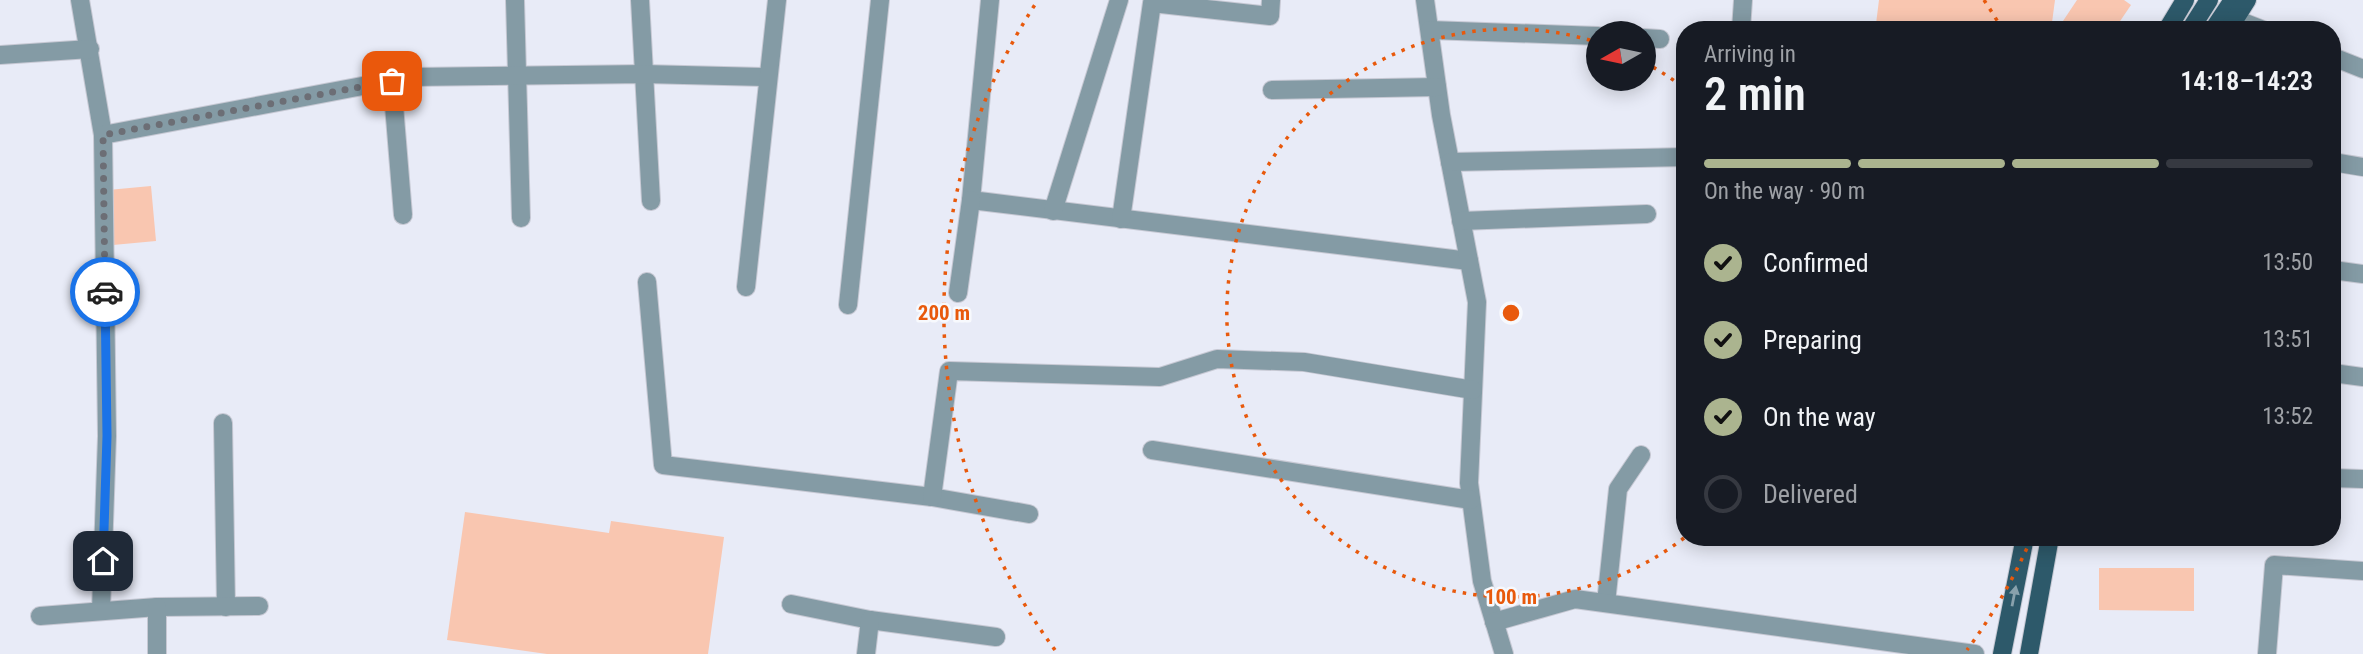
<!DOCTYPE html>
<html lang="en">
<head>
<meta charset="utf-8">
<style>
	body { margin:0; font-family:"Roboto Condensed",sans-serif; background:#242831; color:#f1f3f6; height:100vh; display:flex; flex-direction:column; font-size:26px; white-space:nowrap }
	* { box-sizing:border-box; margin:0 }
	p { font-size:23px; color:#9ea1a6 }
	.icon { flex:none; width:38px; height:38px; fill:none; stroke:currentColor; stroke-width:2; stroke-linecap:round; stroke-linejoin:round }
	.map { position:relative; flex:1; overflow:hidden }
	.details { position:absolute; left:1676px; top:21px; width:665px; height:525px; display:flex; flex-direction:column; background:#171b24; border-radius:28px; box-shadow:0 4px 18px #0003 }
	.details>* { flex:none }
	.needle { width:46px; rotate:261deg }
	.fabs { position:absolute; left:1586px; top:21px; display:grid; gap:14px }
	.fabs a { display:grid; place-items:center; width:70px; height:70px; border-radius:50%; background:#171b24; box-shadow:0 4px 18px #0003; font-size:35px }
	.pin { position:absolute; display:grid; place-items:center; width:60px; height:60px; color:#fff; margin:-30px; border-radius:14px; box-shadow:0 4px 10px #0006 }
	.courier { position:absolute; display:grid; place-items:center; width:70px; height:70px; margin:-35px; border:5px solid #1a73e8; border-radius:50%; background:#fff; color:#222; box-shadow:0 2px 9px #0007 }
	.head em { font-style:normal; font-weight:600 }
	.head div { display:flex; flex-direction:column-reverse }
	.head { display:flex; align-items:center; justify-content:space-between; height:119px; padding:0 28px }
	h1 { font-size:46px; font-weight:600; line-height:52px }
	.bar { display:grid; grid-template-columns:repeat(4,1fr); gap:10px 7px; align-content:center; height:84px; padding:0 28px }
	.bar i { height:9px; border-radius:5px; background:#363941 }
	.bar .active { background:#abb48f }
	.bar p { grid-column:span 4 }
	ol { padding:0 28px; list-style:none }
	li { display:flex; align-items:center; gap:21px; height:77px }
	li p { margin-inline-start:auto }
	li .icon { padding:7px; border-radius:50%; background:#abb48f; color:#111; stroke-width:4 }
	li:last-child { color:#9ea1a6 }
	li i { width:38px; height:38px; border:4px solid #363941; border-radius:50% }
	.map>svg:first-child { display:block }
	.building { fill:#f9c6b0 }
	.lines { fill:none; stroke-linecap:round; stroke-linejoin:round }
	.street-casing { stroke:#c6c8d3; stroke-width:20 }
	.primary-casing { stroke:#c6c8d3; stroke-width:20 }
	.street { stroke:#849ba5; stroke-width:18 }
	.primary { stroke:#2d596a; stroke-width:18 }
	.oneway { fill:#88a1ac }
	.done { stroke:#6c6e75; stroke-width:7; stroke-dasharray:0 12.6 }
	.route { stroke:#1a73e8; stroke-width:9 }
	.ring { fill:none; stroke:#e8590c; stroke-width:3.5; stroke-dasharray:3.5 7 }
	.centre { fill:#e8590c; stroke:#f7f9fd; stroke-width:3.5 }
	.ring-label { font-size:21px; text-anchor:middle; font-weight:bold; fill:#e8590c; stroke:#f7f9fd; stroke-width:5; stroke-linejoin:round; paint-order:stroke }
</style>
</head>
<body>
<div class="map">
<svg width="2363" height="654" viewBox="0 0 2363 654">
	<rect width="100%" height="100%" fill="#e8ebf7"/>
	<g class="building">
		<polygon points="1879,0 2055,0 2051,30 1923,30 1876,24"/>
		<polygon points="2077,0 2124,0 2131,5 2114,30 2057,30"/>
		<polygon points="151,186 156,241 113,245 108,190"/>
		<polygon points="465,512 609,533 611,521 724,537 708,654 547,654 447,640"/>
		<polygon points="2099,568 2194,568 2194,611 2099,610"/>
	</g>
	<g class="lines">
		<g class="street-casing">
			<g id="street">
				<polyline points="80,0 103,135 107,436 101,611"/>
				<polyline points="515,0 521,218"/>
				<polyline points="640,0 651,201"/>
				<polyline points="990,0 971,200 1469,261"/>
				<polyline points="1425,0 1441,115 1477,302 1469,483 1482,581 1504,654"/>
				<polyline points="2235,19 2263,30"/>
				<polyline points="1430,30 1598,36"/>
				<polyline points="1741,30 1743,0"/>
				<polyline points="1643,38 1660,39"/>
				<polyline points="0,55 90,49"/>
				<polyline points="2333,57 2363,69"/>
				<polyline points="392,81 403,215"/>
				<polyline points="1272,90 1437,87"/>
				<polyline points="103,135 410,77 644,74 768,77"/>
				<polyline points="1450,162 1685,157"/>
				<polyline points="2333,162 2363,167"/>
				<polyline points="1053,211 1119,0"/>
				<polyline points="1121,219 1152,3 1270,16 1271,0"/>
				<polyline points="1461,221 1647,214"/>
				<polyline points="2333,270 2363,274"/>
				<polyline points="647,282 663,465 932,497 1029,514"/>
				<polyline points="746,287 777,0"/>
				<polyline points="958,293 971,200"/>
				<polyline points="848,305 880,0"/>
				<polyline points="2333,373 2363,377"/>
				<polyline points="223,423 226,607"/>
				<polyline points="1152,450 1471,500"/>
				<polyline points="2333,478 2363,479"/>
				<polyline points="932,497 949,371 1160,377 1217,359 1304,362 1473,390"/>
				<polyline points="1606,603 1618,489 1641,455"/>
				<polyline points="791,604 870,620 996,637"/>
				<polyline points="40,616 157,607 259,606"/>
				<polyline points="1494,622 1575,599 1975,654"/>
				<polyline points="157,654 157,607"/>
				<polyline points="866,654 870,620"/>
				<polyline points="2267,654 2274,565 2363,571"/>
			</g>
		</g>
		<g class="primary-casing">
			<g id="primary">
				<polyline points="2167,30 2185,0"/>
				<polyline points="2190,30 2209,0"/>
				<polyline points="2213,30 2233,0"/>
				<polyline points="2228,30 2247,0"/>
				<polyline points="2002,654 2025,537"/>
				<polyline points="2029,654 2050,537"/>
			</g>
		</g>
		<use href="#street" class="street"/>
		<use href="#primary" class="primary"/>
	</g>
	<defs><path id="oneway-solid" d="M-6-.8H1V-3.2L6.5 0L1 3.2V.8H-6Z" transform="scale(1.75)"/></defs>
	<use class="oneway" href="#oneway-solid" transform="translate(2014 596) rotate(-79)"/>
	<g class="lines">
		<polyline class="done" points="105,292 103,135 392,81"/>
		<polyline class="route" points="103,561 107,436 105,292"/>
	</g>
	<g class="ring">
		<path d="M1684 538A284 284 0 1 1 1596 42M1644 62A284 284 0 0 1 1684 88"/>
		<path d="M2031 539A567 567 0 0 1 1967 650M1055 650A567 567 0 0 1 1038 0M1984 0A567 567 0 0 1 2002 29"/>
	</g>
	<circle cx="1511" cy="313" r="10" class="centre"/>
	<g class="ring-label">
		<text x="944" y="320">200 m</text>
		<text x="1511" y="604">100 m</text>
	</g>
</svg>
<div class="fabs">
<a><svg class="needle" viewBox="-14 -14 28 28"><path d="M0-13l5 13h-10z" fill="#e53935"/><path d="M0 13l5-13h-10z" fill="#9ea1a6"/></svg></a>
</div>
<div class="pin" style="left:392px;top:81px;background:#ea580c"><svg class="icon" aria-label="bag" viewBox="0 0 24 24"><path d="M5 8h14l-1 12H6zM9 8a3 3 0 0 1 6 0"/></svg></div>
<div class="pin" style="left:103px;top:561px;background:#1f2937"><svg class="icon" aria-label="home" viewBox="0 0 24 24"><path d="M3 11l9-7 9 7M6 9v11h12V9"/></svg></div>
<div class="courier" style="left:105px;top:292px"><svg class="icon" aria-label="car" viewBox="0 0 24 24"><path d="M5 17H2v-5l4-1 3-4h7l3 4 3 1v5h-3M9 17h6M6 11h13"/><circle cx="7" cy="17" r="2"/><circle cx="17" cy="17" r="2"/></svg></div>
<section class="details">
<div class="head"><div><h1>2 min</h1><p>Arriving in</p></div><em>14:18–14:23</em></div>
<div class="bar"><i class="active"></i><i class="active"></i><i class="active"></i><i></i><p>On the way · 90 m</p></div>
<ol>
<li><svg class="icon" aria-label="check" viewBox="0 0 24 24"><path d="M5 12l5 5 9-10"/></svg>Confirmed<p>13:50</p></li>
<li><svg class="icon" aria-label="check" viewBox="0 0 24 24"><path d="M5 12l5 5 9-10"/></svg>Preparing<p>13:51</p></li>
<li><svg class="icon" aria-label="check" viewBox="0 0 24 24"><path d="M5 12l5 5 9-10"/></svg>On the way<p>13:52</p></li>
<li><i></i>Delivered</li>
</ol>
</section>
</div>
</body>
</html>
